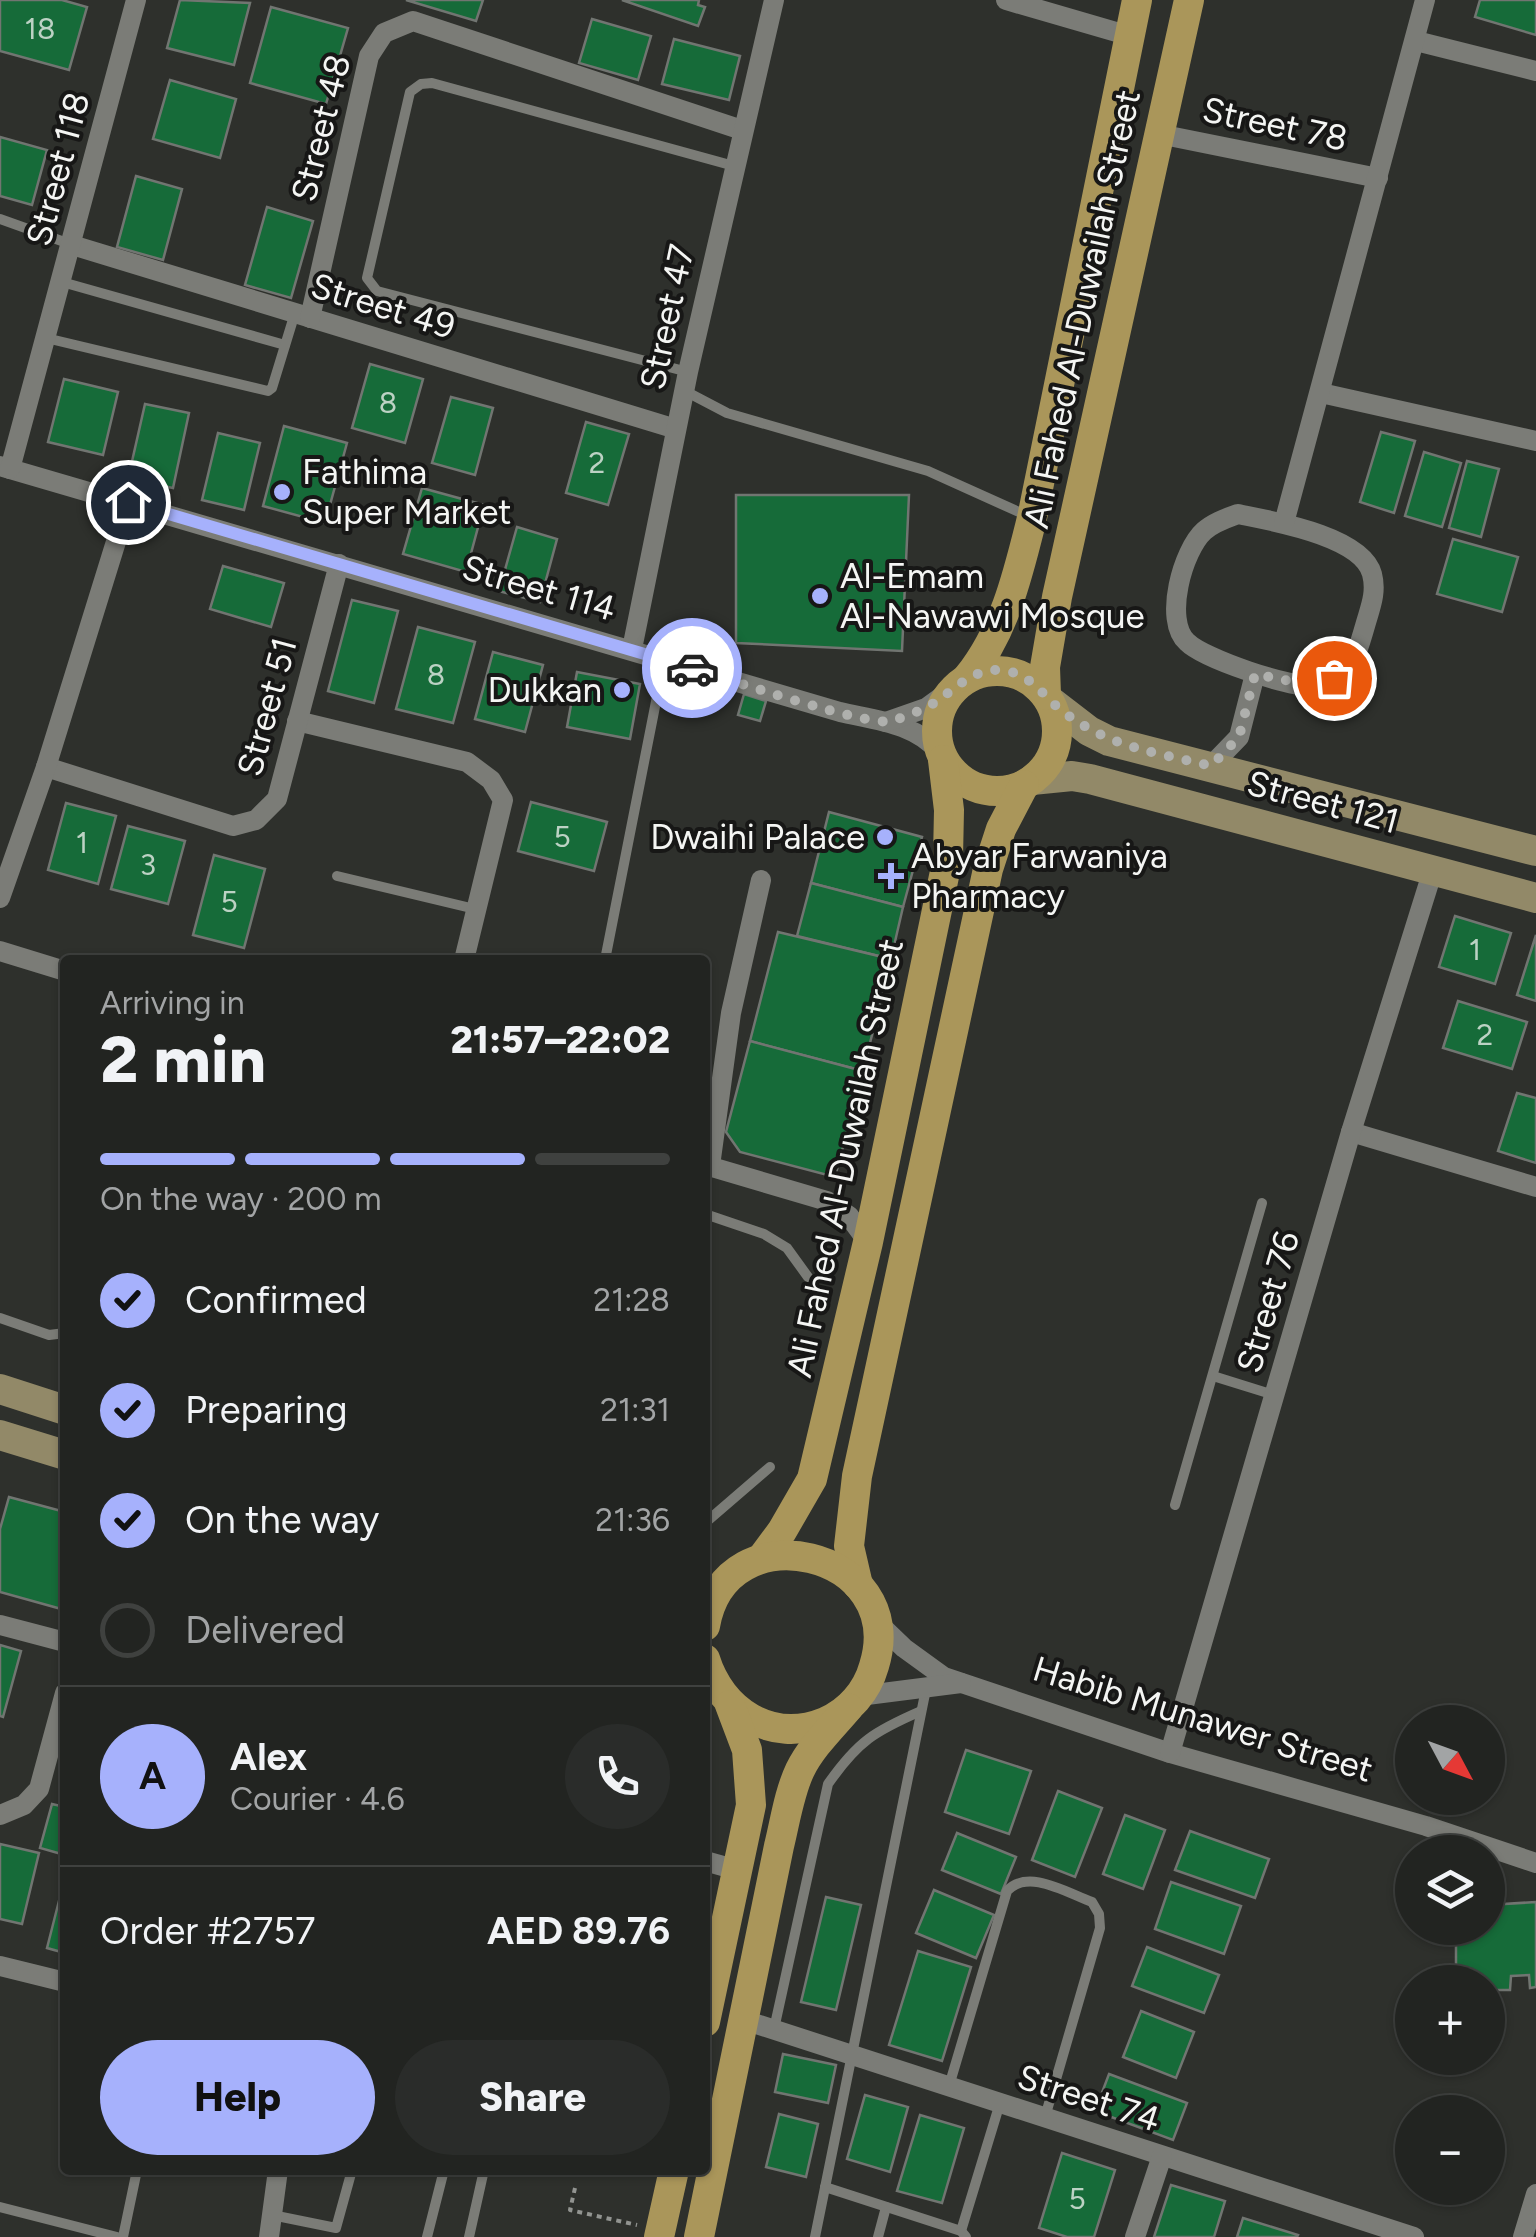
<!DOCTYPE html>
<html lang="en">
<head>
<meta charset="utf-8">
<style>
	body { margin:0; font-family:Figtree,sans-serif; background:#2a2c2a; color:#f1f3f6; height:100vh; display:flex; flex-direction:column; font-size:38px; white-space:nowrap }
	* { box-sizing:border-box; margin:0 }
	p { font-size:32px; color:#a2a4a5 }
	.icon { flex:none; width:55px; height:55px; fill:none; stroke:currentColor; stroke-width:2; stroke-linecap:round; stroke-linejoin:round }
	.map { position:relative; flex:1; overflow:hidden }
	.drawer { position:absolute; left:60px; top:955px; width:650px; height:1220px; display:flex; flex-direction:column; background:#222421; border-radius:10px; box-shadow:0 2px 8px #0004,0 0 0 2px #3f413f }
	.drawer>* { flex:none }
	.needle { width:65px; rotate:131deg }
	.fabs { position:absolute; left:1395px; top:1705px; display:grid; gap:20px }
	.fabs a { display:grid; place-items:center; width:110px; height:110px; border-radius:50%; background:#222421; box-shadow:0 2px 8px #0004,0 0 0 2px #3f413f; font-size:50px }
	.pin { position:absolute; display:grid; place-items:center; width:85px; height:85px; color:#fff; margin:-42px; border:5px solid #fff; border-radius:50%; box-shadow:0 2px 10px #0007 }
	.courier { position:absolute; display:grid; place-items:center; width:100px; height:100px; margin:-50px; border:8px solid #a6b1fc; border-radius:50%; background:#fff; color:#222; box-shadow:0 2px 12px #0007 }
	.head em { font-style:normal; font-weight:800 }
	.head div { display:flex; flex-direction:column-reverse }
	.head { display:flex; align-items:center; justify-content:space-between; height:170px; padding:0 40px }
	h1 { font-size:65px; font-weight:800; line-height:75px }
	.bar { display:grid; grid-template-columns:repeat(4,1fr); gap:15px 10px; align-content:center; height:120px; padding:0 40px }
	.bar i { height:12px; border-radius:8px; background:#3f413f }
	.bar .on { background:#a6b1fc }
	.bar p { grid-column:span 4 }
	.line { display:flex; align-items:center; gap:25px; padding:0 40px; border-top:2px solid #3f413f }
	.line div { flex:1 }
	.round { display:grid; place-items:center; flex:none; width:105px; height:105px; border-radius:52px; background:#2a2c2a }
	ol { padding:0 40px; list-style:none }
	li { display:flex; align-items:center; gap:30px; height:110px }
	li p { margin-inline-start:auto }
	li .icon { padding:10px; border-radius:50%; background:#a6b1fc; color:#111; stroke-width:4 }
	li:last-child { color:#a2a4a5 }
	li i { width:55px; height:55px; border:5px solid #3f413f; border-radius:50% }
	.primary-button { display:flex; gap:20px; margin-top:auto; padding:20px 40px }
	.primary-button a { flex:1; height:115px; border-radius:60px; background:#a6b1fc; color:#111; font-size:40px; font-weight:800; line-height:115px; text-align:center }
	.primary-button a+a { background:#2a2c2a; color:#f1f3f6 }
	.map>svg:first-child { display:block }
	.building { fill:#166b39; stroke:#717571; stroke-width:2.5 }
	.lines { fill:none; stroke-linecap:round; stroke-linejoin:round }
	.path { stroke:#929491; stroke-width:4; stroke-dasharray:5 5; stroke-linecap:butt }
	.lane { stroke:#7b7c77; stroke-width:10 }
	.street { stroke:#7b7c77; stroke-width:20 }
	.secondary { stroke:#928968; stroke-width:30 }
	.primary { stroke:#aa965a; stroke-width:30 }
	.done { stroke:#afb0ad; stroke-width:10; stroke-dasharray:0 18 }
	.route { stroke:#a6b1fc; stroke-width:12 }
	.poi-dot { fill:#a6b1fc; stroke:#171716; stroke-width:4 }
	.labels { text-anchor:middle; stroke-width:8; stroke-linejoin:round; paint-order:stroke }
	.number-label { font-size:30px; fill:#bcd2c4 }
	.street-label { font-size:35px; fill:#f4f5f3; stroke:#171716 }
	.poi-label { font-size:35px; fill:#f4f5f3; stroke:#171716; text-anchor:start }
</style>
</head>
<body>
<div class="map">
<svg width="1536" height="2237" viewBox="0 0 1536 2237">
	<rect width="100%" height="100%" fill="#2e302c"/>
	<g class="building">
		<polygon points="0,0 62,0 87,7 69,70 0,51"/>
		<polygon points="180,0 250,3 234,65 167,48"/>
		<polygon points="406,0 483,0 476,21"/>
		<polygon points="622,0 699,0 698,5 705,7 698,26"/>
		<polygon points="1480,0 1536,0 1536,35 1475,17"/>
		<polygon points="271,7 348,28 326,104 250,83"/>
		<polygon points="592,19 651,36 638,80 579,63"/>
		<polygon points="674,39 740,56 729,100 662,84"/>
		<polygon points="170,80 236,99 220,158 153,139"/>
		<polygon points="0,137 47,150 32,205 0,196"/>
		<polygon points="136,176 182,189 163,260 117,247"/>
		<polygon points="267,207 313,221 291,298 245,285"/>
		<polygon points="370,364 423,379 405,443 352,428"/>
		<polygon points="64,379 118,392 103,455 48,442"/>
		<polygon points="451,397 493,408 475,475 432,463"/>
		<polygon points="145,404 189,413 173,488 128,479"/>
		<polygon points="586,422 629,434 608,505 566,493"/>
		<polygon points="284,426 347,443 325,523 263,506"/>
		<polygon points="1381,432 1415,441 1394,513 1360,502"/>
		<polygon points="218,433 260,443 244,510 202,500"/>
		<polygon points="1424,452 1461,463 1442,527 1405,516"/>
		<polygon points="1467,461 1499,469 1481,537 1449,528"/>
		<polygon points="422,488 484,505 466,572 403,554"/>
		<polygon points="736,495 909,495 902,651 736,643"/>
		<polygon points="517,527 557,539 540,602 499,591"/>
		<polygon points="1453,539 1518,557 1502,612 1437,594"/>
		<polygon points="223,566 284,583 271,627 210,609"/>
		<polygon points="352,600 398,611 374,703 328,691"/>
		<polygon points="418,627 475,642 453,723 396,709"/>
		<polygon points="493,652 543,665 525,732 475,719"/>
		<polygon points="577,672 640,684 630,739 567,727"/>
		<polygon points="744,694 766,701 760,721 738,715"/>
		<polygon points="531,802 607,822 594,871 518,851"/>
		<polygon points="66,803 116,816 98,884 48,870"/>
		<polygon points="829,812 922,837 903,907 811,883"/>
		<polygon points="128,826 185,841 168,904 111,889"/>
		<polygon points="214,855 265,869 244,948 193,935"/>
		<polygon points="811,883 903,907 891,959 797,936"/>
		<polygon points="1455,916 1511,933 1495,984 1439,967"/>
		<polygon points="778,932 891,959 863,1071 750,1041"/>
		<polygon points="1536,935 1536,1001 1517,995"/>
		<polygon points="1458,1001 1527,1022 1512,1069 1443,1048"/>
		<polygon points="750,1041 863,1071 835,1177 740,1152 726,1132"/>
		<polygon points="1517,1093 1536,1098 1536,1163 1498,1151"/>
		<polygon points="9,1497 65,1512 65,1610 0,1592 0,1529"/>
		<polygon points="0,1645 21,1651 3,1717 0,1716"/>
		<polygon points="966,1750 1031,1771 1009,1834 945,1812"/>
		<polygon points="1058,1791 1102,1808 1075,1877 1032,1860"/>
		<polygon points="52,1804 65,1807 65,1855 40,1848"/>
		<polygon points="1125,1815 1165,1830 1143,1889 1103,1874"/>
		<polygon points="1190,1831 1269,1859 1255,1898 1175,1870"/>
		<polygon points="957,1833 1016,1857 1001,1894 942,1870"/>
		<polygon points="0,1844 39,1853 22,1924 0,1919"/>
		<polygon points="1171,1882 1241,1906 1224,1954 1155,1929"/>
		<polygon points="62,1889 65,1890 65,1953 47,1948"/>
		<polygon points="934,1890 994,1915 976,1958 916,1933"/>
		<polygon points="826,1897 861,1905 836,2010 801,2002"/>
		<polygon points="1536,1902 1536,1987 1530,1988 1529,1975 1511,1976 1510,1990 1488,1990 1488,1982 1471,1982 1471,1971 1456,1971 1456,1928 1488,1928 1488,1905"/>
		<polygon points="1147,1947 1219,1975 1204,2013 1132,1986"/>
		<polygon points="918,1951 971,1967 942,2061 889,2045"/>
		<polygon points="1141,2011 1194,2032 1176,2078 1123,2057"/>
		<polygon points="783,2054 836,2065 828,2103 775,2092"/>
		<polygon points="1109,2074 1187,2103 1173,2140 1095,2111"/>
		<polygon points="865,2095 908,2107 890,2172 847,2159"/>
		<polygon points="779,2114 818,2124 806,2177 766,2167"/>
		<polygon points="920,2115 964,2128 942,2203 897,2191"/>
		<polygon points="1062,2153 1115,2170 1094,2237 1067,2237 1039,2228"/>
		<polygon points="1171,2185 1225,2201 1214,2237 1154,2237"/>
		<polygon points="1243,2218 1298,2235 1297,2237 1237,2237"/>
	</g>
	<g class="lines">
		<polyline class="path" points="575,2188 570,2210 637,2225"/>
		<g class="lane">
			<polyline points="0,219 70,244"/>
			<polyline points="62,282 285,345"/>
			<polyline points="46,338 268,391 272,388 295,313"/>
			<polyline points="688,372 377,291 367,278 410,92 421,84 432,83 734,166"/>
			<polyline points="685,391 727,413 928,471 1030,517"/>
			<polyline points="337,876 475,909"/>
			<polyline points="605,960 664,661"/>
			<polyline points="705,1214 764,1234 787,1248 808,1277"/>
			<polyline points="0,1318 49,1335 65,1333"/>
			<polyline points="1213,1376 1274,1395"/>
			<polyline points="1175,1505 1262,1203"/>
			<polyline points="705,1523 770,1467"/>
			<path d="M774 2029 828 1784C858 1741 875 1731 921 1711"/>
			<path d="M949 2086 1007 1891C1028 1868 1067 1893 1092 1902L1099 1914 1100 1928 1045 2117"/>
			<polyline points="571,2170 579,2172"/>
			<polyline points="825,2187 961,2231 966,2237"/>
			<polyline points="0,2207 117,2237"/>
			<polyline points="272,2215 336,2228 352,2170"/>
			<polyline points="961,2231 1000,2103"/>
			<polyline points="123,2237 137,2170"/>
			<polyline points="427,2237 444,2170"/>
			<polyline points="469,2237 484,2170"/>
			<polyline points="815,2237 926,1689"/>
			<polyline points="878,2237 886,2207"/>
		</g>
		<g class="street">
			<polyline points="1006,0 1130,36"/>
			<polyline points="1416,41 1536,71"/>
			<polyline points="1159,134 1378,178"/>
			<polyline points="72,245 676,429"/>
			<polyline points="310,318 369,56 384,33 413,21 742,130"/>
			<polyline points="1321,393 1536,441"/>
			<path d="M0 466 840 712C874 720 916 723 940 753"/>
			<polyline points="10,469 136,0"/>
			<path d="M1238 514C1272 521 1362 536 1372 574 1377 593 1370 608 1365 626 1359 646 1355 666 1336 677 1331 680 1321 685 1315 686 1291 688 1204 659 1187 642 1163 620 1183 550 1204 531 1214 522 1227 518 1238 514Z"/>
			<polyline points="1284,523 1425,0"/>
			<polyline points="632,649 688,372 774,0"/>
			<polyline points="297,721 467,762 491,780 503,800 464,960"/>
			<polyline points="886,722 926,708 959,684"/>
			<polyline points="1211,766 1239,737 1255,674"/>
			<polyline points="46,767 233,826 256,820 277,799 339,564"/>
			<polyline points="0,898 46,767 128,503"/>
			<polyline points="0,951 65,971"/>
			<polyline points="1351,1132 1536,1187"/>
			<polyline points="705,1165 827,1201 849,1216 868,1242"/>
			<polyline points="710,1166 731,1013 761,880"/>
			<polyline points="877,1622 904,1648 944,1677 1170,1753 1426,1826 1536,1863"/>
			<polyline points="0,1625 65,1642"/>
			<polyline points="859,1696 961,1683"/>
			<polyline points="1170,1753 1351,1132 1433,870"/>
			<polyline points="0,1815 24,1805 39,1789 65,1693"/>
			<polyline points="705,1861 737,1870"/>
			<polyline points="0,1966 65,1982"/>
			<polyline points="744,2020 1414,2237"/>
			<polyline points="269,2237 278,2170"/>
			<polyline points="1135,2237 1162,2156"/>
			<polyline points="1523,2237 1536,2194"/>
		</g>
		<g class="secondary">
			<polyline points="1050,701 1089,731 1109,741 1536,851"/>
			<polyline points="1032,780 1072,776 1090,779 1536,898"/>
			<polyline points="0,1389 65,1410"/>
			<polyline points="0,1435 65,1455"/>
		</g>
		<g class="primary">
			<circle cx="997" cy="731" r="60"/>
			<path d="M968 677C1005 631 1018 574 1032 518L1137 0"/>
			<polyline points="1046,695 1045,667 1057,597 1189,0"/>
			<polyline points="762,1558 782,1531 812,1479 868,1242 948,857 949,810 943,760"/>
			<polyline points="858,1585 849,1546 857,1476 988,869 1001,829 1024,785"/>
			<path d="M705 1626C725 1507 910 1551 874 1666 867 1691 849 1712 825 1722 771 1744 721 1711 705 1659"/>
			<polyline points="705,2022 751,1805 747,1750 730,1705"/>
			<polyline points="659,2237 674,2170"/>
			<path d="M699 2237 779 1846C785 1822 789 1793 800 1770 811 1747 832 1727 848 1708"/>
		</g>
	</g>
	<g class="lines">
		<path class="done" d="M692 668C725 678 868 727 891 721 908 716 926 709 940 699 959 685 975 669 1000 670 1030 672 1042 695 1062 711 1111 748 1154 752 1211 766L1239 737 1255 674 1314 686 1334 678"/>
		<polyline class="route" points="128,502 692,668"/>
	</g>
	<g class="poi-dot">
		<circle cx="282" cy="492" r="10"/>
		<circle cx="820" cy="596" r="10"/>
		<circle cx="622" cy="690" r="10"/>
		<circle cx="885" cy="837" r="10"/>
		<path d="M886 861h10v10h10v10h-10v10h-10v-10h-10v-10h10z"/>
	</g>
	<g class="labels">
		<g class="number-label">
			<text x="40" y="39">18</text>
			<text x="388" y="413">8</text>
			<text x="597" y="473">2</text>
			<text x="436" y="685">8</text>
			<text x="562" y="847">5</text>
			<text x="82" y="853">1</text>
			<text x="148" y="875">3</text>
			<text x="229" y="912">5</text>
			<text x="1475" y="960">1</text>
			<text x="1485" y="1045">2</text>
			<text x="1077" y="2209">5</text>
		</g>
		<g class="street-label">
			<text transform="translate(1275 124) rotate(12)" y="12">Street 78</text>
			<text transform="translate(321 128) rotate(-76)" y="12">Street 48</text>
			<text transform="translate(58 169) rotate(-75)" y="12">Street 118</text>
			<text transform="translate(383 306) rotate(17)" y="12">Street 49</text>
			<text transform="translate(1082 309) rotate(-78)" y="12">Ali Fahed Al-Duwailah Street</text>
			<text transform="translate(667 317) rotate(-78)" y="12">Street 47</text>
			<text transform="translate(539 588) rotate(16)" y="12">Street 114</text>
			<text transform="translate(267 707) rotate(-75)" y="12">Street 51</text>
			<text transform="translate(1323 802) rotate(15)" y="12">Street 121</text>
			<text transform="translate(845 1158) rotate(-78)" y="12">Ali Fahed Al-Duwailah Street</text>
			<text transform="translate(1268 1302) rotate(-74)" y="12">Street 76</text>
			<text transform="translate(1203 1719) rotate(17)" y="12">Habib Munawer Street</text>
			<text transform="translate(1089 2098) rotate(18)" y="12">Street 74</text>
		</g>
		<g class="poi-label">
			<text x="302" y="484">Fathima<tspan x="302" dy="40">Super Market</tspan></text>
			<text x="840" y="588">Al-Emam<tspan x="840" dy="40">Al-Nawawi Mosque</tspan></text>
			<text x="602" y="702" text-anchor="end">Dukkan</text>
			<text x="865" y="849" text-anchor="end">Dwaihi Palace</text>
			<text x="911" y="868">Abyar Farwaniya<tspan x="911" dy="40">Pharmacy</tspan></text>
		</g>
	</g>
</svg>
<div class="fabs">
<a><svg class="needle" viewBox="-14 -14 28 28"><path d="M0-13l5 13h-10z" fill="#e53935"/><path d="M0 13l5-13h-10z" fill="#a2a4a5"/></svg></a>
<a><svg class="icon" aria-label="layers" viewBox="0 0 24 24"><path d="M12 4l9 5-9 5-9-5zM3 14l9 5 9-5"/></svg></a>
<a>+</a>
<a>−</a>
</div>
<div class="pin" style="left:1334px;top:678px;background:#ea580c"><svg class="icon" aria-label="bag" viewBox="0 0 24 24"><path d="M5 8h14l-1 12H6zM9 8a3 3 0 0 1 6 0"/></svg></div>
<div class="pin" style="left:128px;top:502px;background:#1f2937"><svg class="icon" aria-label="home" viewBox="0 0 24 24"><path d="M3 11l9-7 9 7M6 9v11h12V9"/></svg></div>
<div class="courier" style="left:692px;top:668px"><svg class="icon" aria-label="car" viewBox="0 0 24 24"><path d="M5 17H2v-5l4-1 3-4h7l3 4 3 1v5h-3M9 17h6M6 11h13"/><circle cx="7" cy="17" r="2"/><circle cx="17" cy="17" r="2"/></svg></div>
<section class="drawer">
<div class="head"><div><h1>2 min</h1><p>Arriving in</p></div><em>21:57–22:02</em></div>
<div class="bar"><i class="on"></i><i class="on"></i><i class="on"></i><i></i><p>On the way · 200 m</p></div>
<ol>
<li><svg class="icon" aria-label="check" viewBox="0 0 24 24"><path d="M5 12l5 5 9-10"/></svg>Confirmed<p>21:28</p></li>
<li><svg class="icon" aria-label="check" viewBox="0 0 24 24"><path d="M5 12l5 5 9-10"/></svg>Preparing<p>21:31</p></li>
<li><svg class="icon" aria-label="check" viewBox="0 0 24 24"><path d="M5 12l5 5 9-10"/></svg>On the way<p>21:36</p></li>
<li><i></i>Delivered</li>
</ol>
<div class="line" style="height:180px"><b class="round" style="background:#a6b1fc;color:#111">A</b><div><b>Alex</b><p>Courier · 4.6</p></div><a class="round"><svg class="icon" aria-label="phone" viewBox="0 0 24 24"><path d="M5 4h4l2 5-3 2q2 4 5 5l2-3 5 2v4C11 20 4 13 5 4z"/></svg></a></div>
<div class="line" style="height:130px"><div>Order #2757</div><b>AED 89.76</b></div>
<div class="primary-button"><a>Help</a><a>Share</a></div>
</section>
</div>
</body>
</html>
